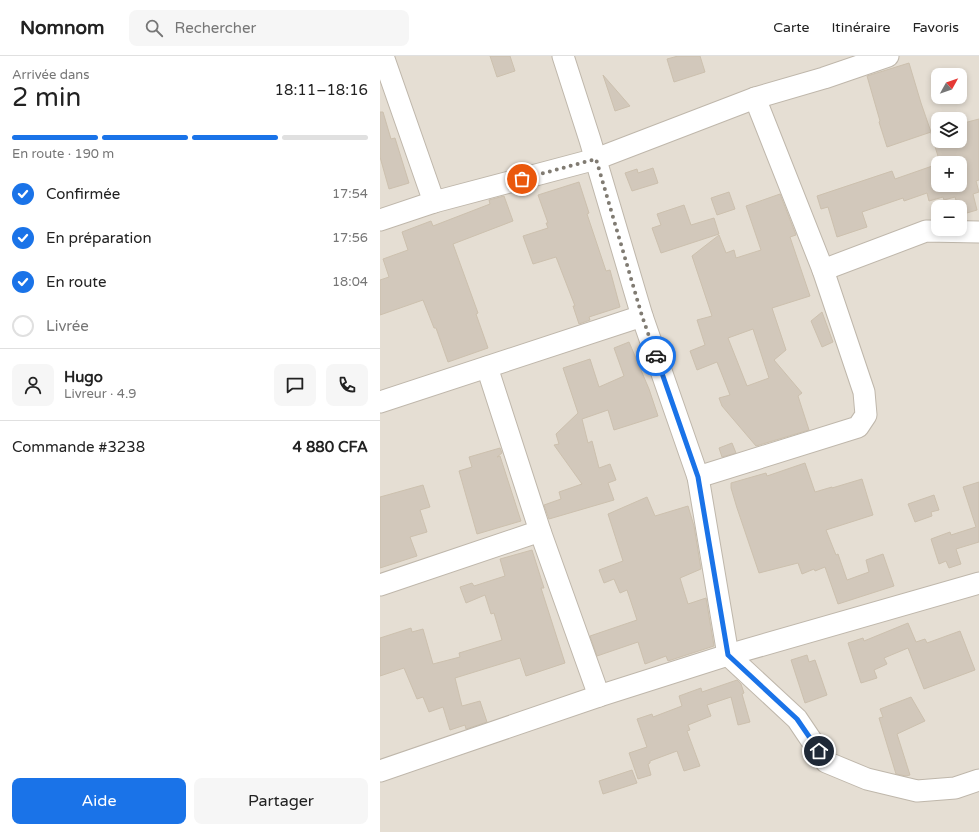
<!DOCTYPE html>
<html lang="fr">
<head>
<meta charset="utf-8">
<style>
	body { margin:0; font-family:"Varela Round",sans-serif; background:#f6f6f6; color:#222; height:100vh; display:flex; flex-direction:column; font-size:15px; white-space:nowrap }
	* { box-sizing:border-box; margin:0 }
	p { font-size:13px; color:#767676 }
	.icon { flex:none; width:22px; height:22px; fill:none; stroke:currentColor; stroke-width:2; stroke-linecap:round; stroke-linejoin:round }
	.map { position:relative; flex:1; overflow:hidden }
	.details { display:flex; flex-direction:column; background:#fff; width:380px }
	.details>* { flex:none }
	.needle { width:26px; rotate:50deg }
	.buttons { position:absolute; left:551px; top:12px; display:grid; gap:8px }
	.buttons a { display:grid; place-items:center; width:36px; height:36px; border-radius:8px; background:#fff; box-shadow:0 2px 6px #0003; font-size:20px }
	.pin { position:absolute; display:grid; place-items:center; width:34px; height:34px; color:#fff; margin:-17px; border:2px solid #fff; border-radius:50%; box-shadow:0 1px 4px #0007 }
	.courier { position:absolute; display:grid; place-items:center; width:40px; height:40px; margin:-20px; border:3px solid #1a73e8; border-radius:50%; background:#fff; color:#222; box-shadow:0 1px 5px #0007 }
	.overview em { font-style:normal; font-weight:600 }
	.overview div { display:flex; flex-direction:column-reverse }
	.overview { display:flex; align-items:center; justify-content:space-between; height:68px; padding:0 12px }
	h1 { font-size:26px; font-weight:600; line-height:30px }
	.bar { display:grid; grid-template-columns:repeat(4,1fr); gap:6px 4px; align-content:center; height:48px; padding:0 12px }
	.bar i { height:5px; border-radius:3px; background:#e0e0e0 }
	.bar .current { background:#1a73e8 }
	.bar p { grid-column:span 4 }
	.line { display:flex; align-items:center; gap:10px; padding:0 12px; border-top:1px solid #e0e0e0 }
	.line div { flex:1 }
	.round { display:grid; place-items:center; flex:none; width:42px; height:42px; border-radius:8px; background:#f6f6f6 }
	ol { padding:0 12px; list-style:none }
	li { display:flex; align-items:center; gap:12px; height:44px }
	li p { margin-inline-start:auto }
	li .icon { padding:4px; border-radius:50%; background:#1a73e8; color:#fff; stroke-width:4 }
	li:last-child { color:#767676 }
	li i { width:22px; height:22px; border:2px solid #e0e0e0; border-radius:50% }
	.cta { display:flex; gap:8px; margin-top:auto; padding:8px 12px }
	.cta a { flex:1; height:46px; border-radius:8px; background:#1a73e8; color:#fff; font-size:16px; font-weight:600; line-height:46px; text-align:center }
	.cta a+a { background:#f6f6f6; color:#222 }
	header { display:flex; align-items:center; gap:24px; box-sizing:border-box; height:56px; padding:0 20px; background:#fff; border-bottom:1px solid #e0e0e0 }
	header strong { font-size:19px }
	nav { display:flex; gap:22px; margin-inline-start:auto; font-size:14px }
	.search { width:280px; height:36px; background:#f6f6f6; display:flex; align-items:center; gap:10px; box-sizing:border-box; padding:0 14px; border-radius:8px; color:#767676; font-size:15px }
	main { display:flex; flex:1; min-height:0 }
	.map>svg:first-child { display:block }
	.residential { fill:#e5ded3; fill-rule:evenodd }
	.building { fill:#d2c8bb; stroke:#ccc0ae; fill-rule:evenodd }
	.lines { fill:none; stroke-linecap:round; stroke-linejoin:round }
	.minor-casing { stroke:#bfb7ab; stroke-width:23 }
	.minor { stroke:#fff; stroke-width:21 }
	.done { stroke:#807b72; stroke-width:4; stroke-dasharray:0 7.2 }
	.route { stroke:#1a73e8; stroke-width:5 }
</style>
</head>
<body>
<header>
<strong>Nomnom</strong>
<div class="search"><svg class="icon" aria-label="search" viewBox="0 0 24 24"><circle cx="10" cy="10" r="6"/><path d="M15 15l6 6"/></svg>Rechercher</div>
<nav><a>Carte</a><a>Itinéraire</a><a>Favoris</a></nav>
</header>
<main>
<section class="details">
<div class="overview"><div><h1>2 min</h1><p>Arrivée dans</p></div><em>18:11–18:16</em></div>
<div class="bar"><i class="current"></i><i class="current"></i><i class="current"></i><i></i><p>En route · 190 m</p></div>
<ol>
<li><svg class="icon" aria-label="check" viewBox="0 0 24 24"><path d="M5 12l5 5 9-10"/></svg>Confirmée<p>17:54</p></li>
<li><svg class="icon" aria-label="check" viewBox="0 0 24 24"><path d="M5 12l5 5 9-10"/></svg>En préparation<p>17:56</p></li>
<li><svg class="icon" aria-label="check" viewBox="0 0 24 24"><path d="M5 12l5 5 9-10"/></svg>En route<p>18:04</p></li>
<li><i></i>Livrée</li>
</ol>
<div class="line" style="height:72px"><a class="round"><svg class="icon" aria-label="person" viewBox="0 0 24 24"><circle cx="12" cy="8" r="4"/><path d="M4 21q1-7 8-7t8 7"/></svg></a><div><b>Hugo</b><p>Livreur · 4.9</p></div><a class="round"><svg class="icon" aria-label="chat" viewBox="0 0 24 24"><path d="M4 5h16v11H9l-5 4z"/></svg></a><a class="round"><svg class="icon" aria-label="phone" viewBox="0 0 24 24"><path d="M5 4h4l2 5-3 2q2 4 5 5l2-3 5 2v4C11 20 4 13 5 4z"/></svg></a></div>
<div class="line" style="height:52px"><div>Commande #3238</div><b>4 880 CFA</b></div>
<div class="cta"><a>Aide</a><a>Partager</a></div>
</section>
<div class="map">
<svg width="599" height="776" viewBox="0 0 599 776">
	<rect width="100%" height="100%" fill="#f1ede4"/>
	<path class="residential" d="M0 0H599V776H0ZM558 19H580V41H558ZM558 63H580V85H558ZM558 107H580V129H558ZM558 151H580V173H558Z"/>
	<g class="building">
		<polygon points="110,0 130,0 135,15 117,21"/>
		<polygon points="298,0 320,0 325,16 294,26 287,3"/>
		<polygon points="529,7 541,47 551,76 507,91 499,66 500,65 487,20"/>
		<polygon points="223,19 250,50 235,55"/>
		<polygon points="0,56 3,56 11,83 15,82 29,127 9,133 0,101"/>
		<polygon points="599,63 599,124 596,125 599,136 593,138 597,154 580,159 580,151 578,151 575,141 564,144 563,141 549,145 547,137 524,145 523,142 482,156 487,171 457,181 448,151 441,153 437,140 512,115 515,123 558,108 558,129 580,129 580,107 560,107 551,77 558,75 558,85 580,85 580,68"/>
		<polygon points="273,112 278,127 252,135 245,117 257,113 258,117"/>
		<polygon points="199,126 209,157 207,158 226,215 230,214 240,251 209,261 210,264 199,268 193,250 195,250 176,201 153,208 143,180 168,172 166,167 168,167 158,139"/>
		<polygon points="349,136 355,153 337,159 331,142"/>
		<path d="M400 138 416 179 410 181 430 240 392 252 406 294 394 304 422 337 418 340 429 374 376 390 342 350 339 342 350 339 337 306 317 314 310 295 325 289 317 264 332 260 312 200 339 179 346 197 354 194 356 202 381 194 366 150ZM373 273 389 322 367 330 348 282Z"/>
		<polygon points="124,140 133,165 73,188 98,257 96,258 108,292 68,306 56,272 54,272 43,244 0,259 0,224 9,221 3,203 28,194 22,176 51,165 53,170 110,148 109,144"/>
		<polygon points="304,149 311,169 334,162 339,178 281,197 272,172 281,169 277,158"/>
		<polygon points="442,256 453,286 442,291 431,265"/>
		<polygon points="249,286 269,333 278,360 234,374 228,354 202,363 208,387 212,385 219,412 230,408 236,424 228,427 234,444 169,463 164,449 181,443 179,436 202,428 174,389 179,388 176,378 198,357 183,312 210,303 219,331 244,320 234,292"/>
		<polygon points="352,387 356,397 342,401 339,392"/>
		<polygon points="120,392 122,397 117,401 120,400 141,465 97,478 79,415 92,411 89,401"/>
		<polygon points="425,407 435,436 452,431 452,432 482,423 493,459 446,474 456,499 458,498 467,524 489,516 486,504 503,498 514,530 458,548 445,511 435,515 434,513 422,518 418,507 379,517 357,452 351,432 351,427 386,417 387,420"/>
		<polygon points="599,426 599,486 576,493 581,508 569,512 566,505 559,508 551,483 570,476 571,479 596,471 583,431"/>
		<polygon points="43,429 50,451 40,454 47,476 30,481 37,500 0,512 0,441"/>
		<polygon points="554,439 559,454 551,456 552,460 535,466 528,448"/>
		<polygon points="267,441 275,460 308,450 314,470 321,513 300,522 308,548 326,542 334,590 288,605 286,600 265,608 258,586 217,600 210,580 257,564 247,534 240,537 234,523 224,527 219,514 243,505 228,458"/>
		<polygon points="152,494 164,532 161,532 185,607 146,620 140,602 75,622 82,650 100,645 107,666 86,673 85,669 70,674 63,651 49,656 43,641 37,643 24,612 0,620 0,582 31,572 32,576 43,573 53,608 80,601 79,597 122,584 114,557 111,558 105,539 86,547 80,531 92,527 94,530 125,520 120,503"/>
		<polygon points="528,567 536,586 545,583 547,587 580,575 595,614 544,633 528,592 504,602 507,608 494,614 497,622 481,627 468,587 483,582 484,585"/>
		<polygon points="427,599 429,606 435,604 447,639 425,647 411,604"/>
		<polygon points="357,624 361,628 364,637 362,638 370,666 358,669 351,641 327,649 331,660 308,669 310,674 307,675 320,710 304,715 297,695 270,705 270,707 268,708 271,719 258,723 249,697 267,691 257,663 272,658 273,661 302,650 299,640 321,632 322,636"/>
		<polygon points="531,641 545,665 517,678 530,719 526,720 516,718 499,662 503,661 500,653"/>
		<polygon points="252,714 257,727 223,738 219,725"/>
	</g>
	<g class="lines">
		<g class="minor-casing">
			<g id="minor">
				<polyline points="3,0 54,146"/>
				<polyline points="183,0 210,84 262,260 318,421 348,599 417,663 446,706 487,723 537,735 575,732 599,724"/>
				<polyline points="0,164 54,146 216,103 375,42 444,22 508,0"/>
				<polyline points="443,214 546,175 599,176"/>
				<polyline points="107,311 160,475 219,640"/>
				<polyline points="0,346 262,260"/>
				<polyline points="318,421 478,371 486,359 484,336 443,214 375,42"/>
				<polyline points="0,529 160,475"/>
				<polyline points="0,715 219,640 348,599 599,527"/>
			</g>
		</g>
		<use href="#minor" class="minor"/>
	</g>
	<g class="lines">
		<polyline class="done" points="142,123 216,103 262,260 276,300"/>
		<polyline class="route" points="276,300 318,421 348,599 417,663 439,695"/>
	</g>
</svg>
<div class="buttons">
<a><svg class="needle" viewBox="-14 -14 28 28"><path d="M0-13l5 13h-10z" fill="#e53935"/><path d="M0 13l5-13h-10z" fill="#767676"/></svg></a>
<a><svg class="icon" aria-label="layers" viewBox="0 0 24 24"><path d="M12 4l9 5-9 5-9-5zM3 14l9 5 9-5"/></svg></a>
<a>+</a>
<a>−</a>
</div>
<div class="pin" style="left:142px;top:123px;background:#ea580c"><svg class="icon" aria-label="bag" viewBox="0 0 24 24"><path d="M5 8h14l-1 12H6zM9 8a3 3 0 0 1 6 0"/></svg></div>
<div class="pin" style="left:439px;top:695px;background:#1f2937"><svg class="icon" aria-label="home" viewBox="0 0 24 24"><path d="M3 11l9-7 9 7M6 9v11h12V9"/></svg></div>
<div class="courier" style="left:276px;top:300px"><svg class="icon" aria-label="car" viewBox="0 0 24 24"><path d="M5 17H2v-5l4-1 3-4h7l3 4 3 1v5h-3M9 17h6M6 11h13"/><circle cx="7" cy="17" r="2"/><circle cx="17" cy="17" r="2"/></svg></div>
</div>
</main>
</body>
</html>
